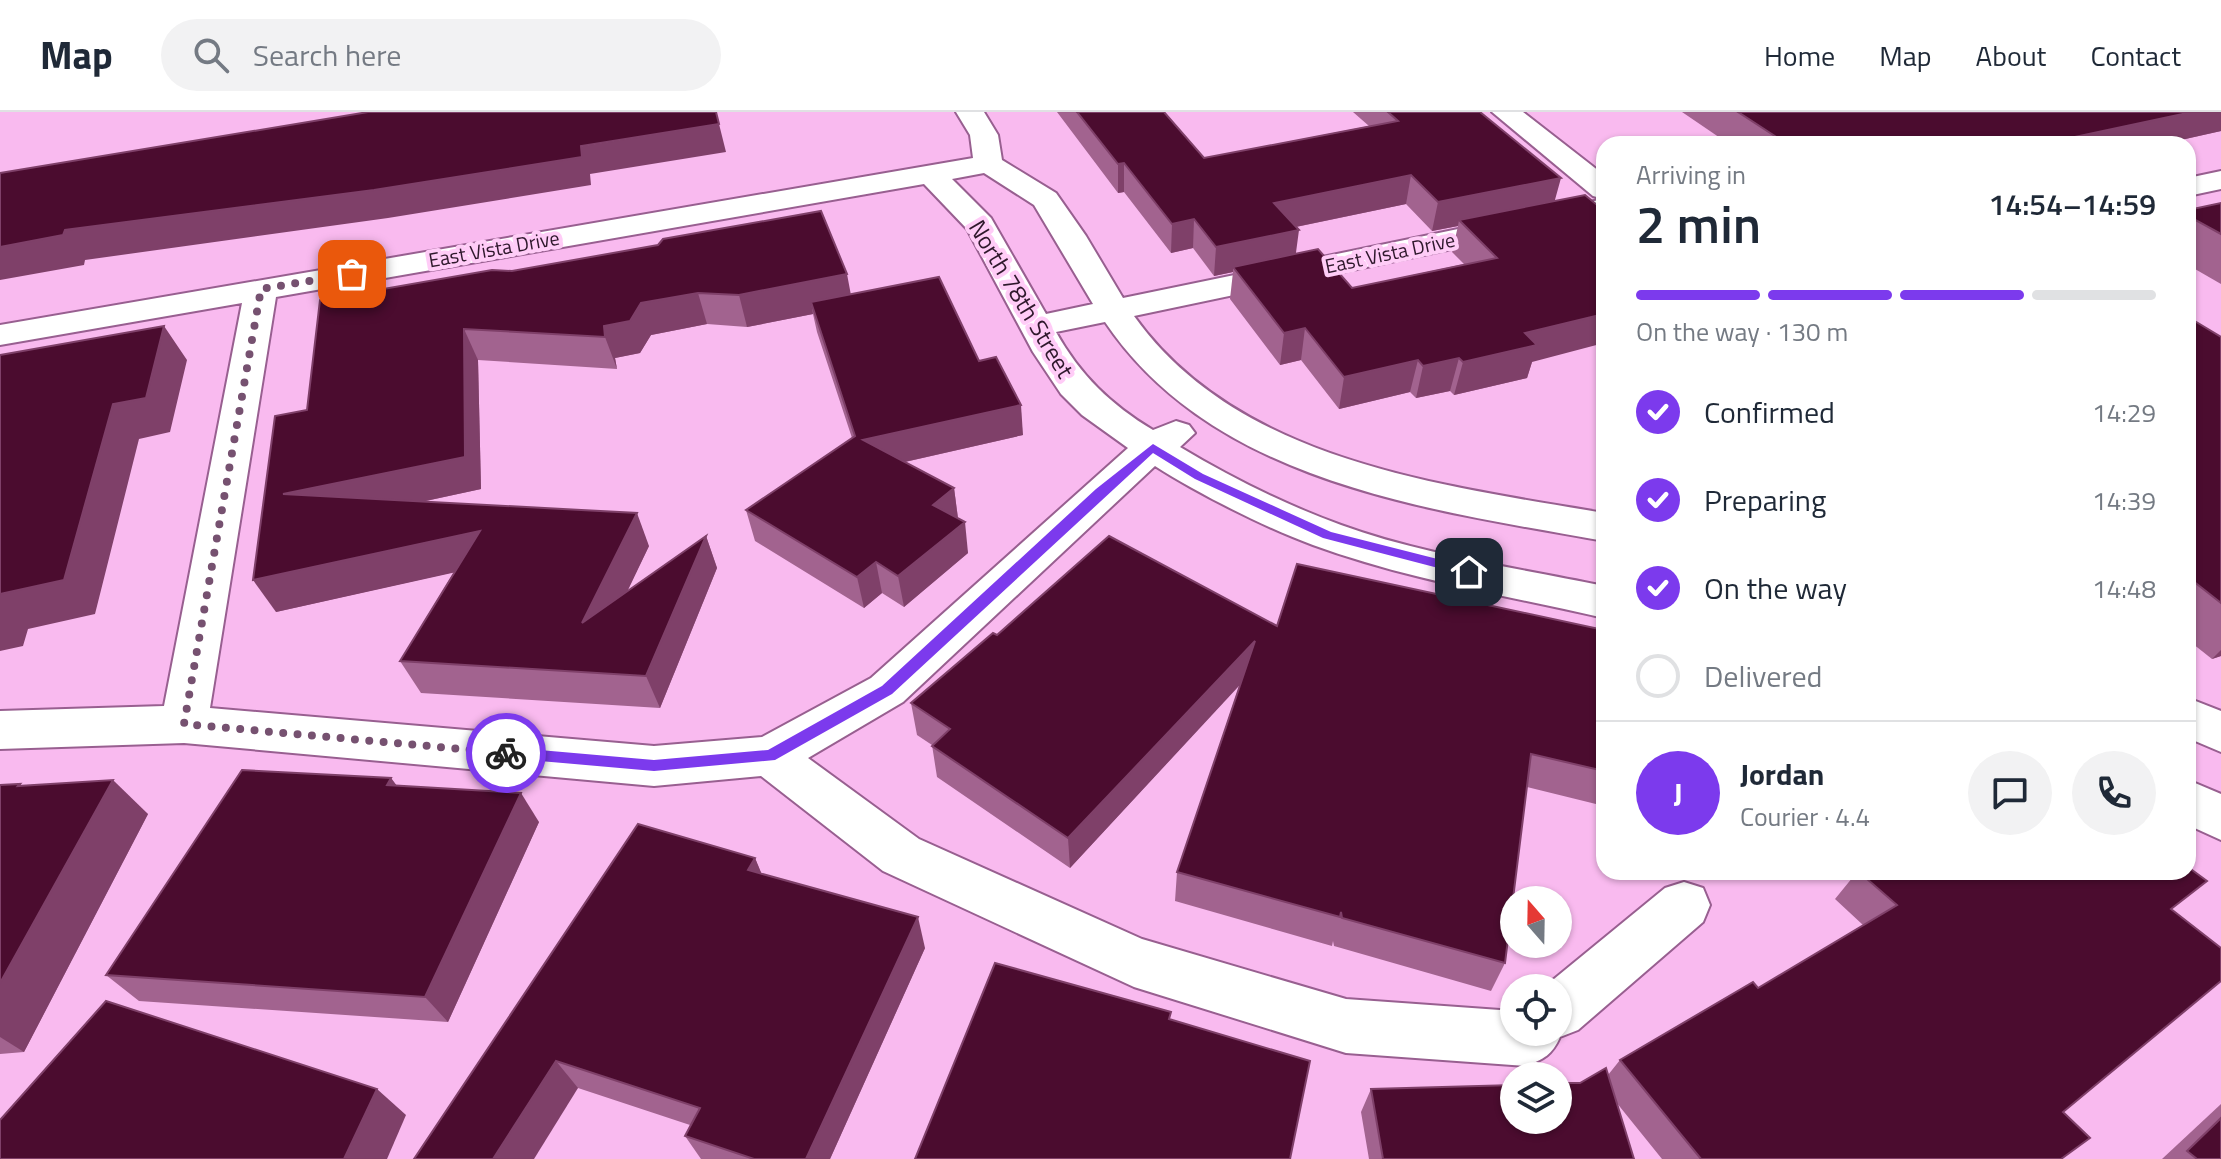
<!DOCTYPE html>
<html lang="en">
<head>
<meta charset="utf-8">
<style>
	body { margin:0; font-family:"Titillium Web",sans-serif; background:#f2f2f3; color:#1f2937; height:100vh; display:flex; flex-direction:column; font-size:30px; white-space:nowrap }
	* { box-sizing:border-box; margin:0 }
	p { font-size:26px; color:#747a83 }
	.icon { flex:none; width:44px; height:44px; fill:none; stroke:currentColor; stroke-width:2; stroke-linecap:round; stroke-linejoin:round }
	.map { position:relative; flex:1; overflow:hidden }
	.details { position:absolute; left:1596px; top:24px; width:600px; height:744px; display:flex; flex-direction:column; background:#fff; border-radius:24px; box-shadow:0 2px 6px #0004 }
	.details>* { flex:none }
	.needle { width:52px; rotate:340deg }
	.buttons { position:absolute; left:1500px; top:774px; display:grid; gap:16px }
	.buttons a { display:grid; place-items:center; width:72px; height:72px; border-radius:50%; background:#fff; box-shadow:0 2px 6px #0004; font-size:40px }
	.pin { position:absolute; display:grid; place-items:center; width:68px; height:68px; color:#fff; margin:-34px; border-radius:16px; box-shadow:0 4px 12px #0006 }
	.courier { position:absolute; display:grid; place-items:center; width:80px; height:80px; margin:-40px; border:6px solid #7c3aed; border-radius:50%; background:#fff; color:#222; box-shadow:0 2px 10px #0007 }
	.summary em { font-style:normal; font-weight:600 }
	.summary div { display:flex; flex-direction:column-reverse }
	.summary { display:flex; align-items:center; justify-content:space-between; height:136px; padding:0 40px }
	h1 { font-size:52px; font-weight:600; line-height:60px }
	.bar { display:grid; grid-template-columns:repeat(4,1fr); gap:12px 8px; align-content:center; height:96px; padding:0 40px }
	.bar i { height:10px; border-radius:6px; background:#e0e1e3 }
	.bar .selected { background:#7c3aed }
	.bar p { grid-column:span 4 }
	.line { display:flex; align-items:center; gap:20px; padding:0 40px; border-top:2px solid #e0e1e3 }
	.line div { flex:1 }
	.round { display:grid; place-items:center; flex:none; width:84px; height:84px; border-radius:42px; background:#f2f2f3 }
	ol { padding:0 40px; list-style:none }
	li { display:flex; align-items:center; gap:24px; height:88px }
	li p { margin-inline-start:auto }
	li .icon { padding:8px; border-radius:50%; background:#7c3aed; color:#fff; stroke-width:4 }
	li:last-child { color:#747a83 }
	li i { width:44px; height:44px; border:4px solid #e0e1e3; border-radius:50% }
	header { display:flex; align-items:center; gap:48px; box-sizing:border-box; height:112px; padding:0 40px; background:#fff; border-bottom:2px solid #e0e1e3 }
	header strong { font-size:38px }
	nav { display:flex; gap:44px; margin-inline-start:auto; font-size:28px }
	.search { width:560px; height:72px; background:#f2f2f3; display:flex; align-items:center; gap:20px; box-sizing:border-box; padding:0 28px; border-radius:44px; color:#747a83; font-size:30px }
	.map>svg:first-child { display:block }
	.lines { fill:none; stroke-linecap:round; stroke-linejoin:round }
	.minor-casing { stroke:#985f90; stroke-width:4 }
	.minor { fill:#fff; fill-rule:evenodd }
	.wall { fill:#a2638f; fill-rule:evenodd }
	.shaded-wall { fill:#7f4069 }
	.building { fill:#4b0c2f; stroke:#7f4069; stroke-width:2 }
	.route { fill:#7c3aed }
	.done { stroke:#765170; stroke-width:8; stroke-dasharray:0 14.4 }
	.labels { text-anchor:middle; stroke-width:8; stroke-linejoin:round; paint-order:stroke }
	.far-street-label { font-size:20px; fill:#2f182c; stroke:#ffccf7 }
	.street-label { font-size:24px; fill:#2f182c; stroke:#ffccf7 }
</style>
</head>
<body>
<header>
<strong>Map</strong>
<div class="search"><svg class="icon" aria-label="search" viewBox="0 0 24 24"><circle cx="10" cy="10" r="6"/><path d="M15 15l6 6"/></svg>Search here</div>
<nav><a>Home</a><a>Map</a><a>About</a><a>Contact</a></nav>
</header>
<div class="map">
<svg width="2221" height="1047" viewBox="0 0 2221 1047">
	<rect width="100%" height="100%" fill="#f9baef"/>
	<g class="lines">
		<g class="minor-casing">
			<g id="minor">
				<path d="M956 0H984L998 23 1002 48 1056 81 1086 124 1123 186 1604 87 1593 84 1492 0H1523L1604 63V105L1134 204C1238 350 1441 373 1604 401V429C1427 397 1214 371 1105 210L1056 220C1080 263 1111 293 1153 318L1176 309 1189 313 1195 321 1180 335C1230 365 1286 393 1341 413 1423 443 1518 456 1604 474V506C1508 484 1406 467 1313 433 1264 415 1199 382 1155 354L903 590 808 646 919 727 1142 827 1346 887 1514 899V920H1558V876H1543L1665 776 1684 770 1703 776 1710 793 1703 810 1578 918 1560 925C1552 943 1544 947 1526 954L1346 941 1134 875 883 759 761 664 654 674 184 631 0 637V599L164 594 242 191 0 233V213L973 46 970 23ZM984 61 1034 93 1093 192 1046 202 991 106 952 67ZM924 72 967 117 1033 240 1061 282 1082 303 1128 336 871 566 762 625 654 634 210 596 276 185Z"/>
				<polygon points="2221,59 2221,77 2188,84 2188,66"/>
				<polygon points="2188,586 2221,599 2221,640 2188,626"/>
				<polygon points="2188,668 2221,682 2221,728 2188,713"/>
			</g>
		</g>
		<use href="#minor" class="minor"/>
	</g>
	<g class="wall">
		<path d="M1057 0H1164L1204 46 1369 14 1353 0H1480L1554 89 1532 250 1527 266 1454 283 1450 279 1416 286 1410 280 1339 297 1301 248 1280 253 1230 187 1233 160 1214 164 1193 136 1171 141 1124 80 1118 81ZM1406 92 1432 119 1458 114 1452 140 1464 152 1352 176 1296 142V115Z"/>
		<polygon points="1682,0 2221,0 2221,19 2163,32 1729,32"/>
		<polygon points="2221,91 2221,172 2188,153 2188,98"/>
		<polygon points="492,158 850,182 979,249 1023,323 905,350 954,376 958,406 968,441 904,495 882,481 864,496 755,429 746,398 852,326 817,220 813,202 747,215 707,212 651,223 640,241 615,246 617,257 478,248 481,377 421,390 649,434 627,479 706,424 717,456 660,596 421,581 400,549 454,460 276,500 307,298"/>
		<polygon points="2188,205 2221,225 2221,544 2212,547 2188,528"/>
		<polygon points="1277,514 1604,518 1604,694 1527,675 1505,851 1491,879 1334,834 1333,829 1332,834 1175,789 1177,760 1240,572 1070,756 937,665 932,633 917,623 911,591 997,523"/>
		<polygon points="391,666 397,674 539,710 448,910 139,889 106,863"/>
		<polygon points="20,672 22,674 148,702 24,940 0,942 0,673"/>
		<polygon points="755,746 761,761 925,836 830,1047 701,1047 685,1024 690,1013 578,976 414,1047"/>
		<polygon points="1857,760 2188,760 2171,797 2063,1000 2061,1047 1662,1047 1616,990 1634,1047 1369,1047 1361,1000 1371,977 1580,971 1608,963 1620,948 1758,876 1863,813 1835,787"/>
		<polygon points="2221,992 2221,1047 2162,1047"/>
	</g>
	<g class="shaded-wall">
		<polygon points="2192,0 2221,0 2221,19 2163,32 2042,32"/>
		<polygon points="719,12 726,40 590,62 591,73 388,106 85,148 84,153 0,168 0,135 65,118"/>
		<polygon points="1124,51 1124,80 1118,81 1118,52"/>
		<polygon points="1411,63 1406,92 1271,120 1274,91"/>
		<polygon points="1561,66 1553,95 1459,108 1458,114 1432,119 1438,90"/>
		<polygon points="1194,107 1193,136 1171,141 1172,112"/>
		<polygon points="1299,118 1295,148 1233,155 1233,160 1214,164 1216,135"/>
		<polygon points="847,162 853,194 811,190 813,202 747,215 739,183"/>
		<polygon points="698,181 707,212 651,223 640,241 615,246 617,257 605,225 604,214 641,191"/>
		<polygon points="1604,202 1604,231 1532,250 1527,266 1454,283 1463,250 1525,221"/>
		<polygon points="164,214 187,248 170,320 139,327 95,502 28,517 23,534 0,539 0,482 113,292"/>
		<polygon points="1305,216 1301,248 1280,253 1284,221"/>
		<polygon points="464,217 478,248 481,377 305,415 283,382"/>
		<polygon points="1459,246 1450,279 1416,286 1423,254"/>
		<polygon points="1418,248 1410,280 1339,297 1344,265"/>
		<polygon points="1021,293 1023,323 869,358 863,328"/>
		<polygon points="954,376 958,407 933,393"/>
		<polygon points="637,401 649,434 597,543 582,511"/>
		<polygon points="965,410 968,441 904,495 898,464"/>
		<polygon points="480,419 497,451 276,500 253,468"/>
		<polygon points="706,424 717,456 660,596 646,564"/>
		<polygon points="876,450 882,481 864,496 857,465"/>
		<polygon points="1255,529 1251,561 1070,756 1068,726"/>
		<polygon points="2221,538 2221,544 2212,547"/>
		<polygon points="391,666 412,695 387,673"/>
		<polygon points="113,668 148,702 24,940 0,925 0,871"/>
		<polygon points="521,681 539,710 448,910 425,885"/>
		<polygon points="755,746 768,777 748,758"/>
		<polygon points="918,805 925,836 830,1047 806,1047"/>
		<polygon points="556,949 578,976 534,1047 493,1047"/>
		<polygon points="377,977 406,1003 387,1047 344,1047"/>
	</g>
	<g class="building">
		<polygon points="368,0 716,0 719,12 581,34 582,45 374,78 65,118 63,123 0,135 0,61"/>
		<polygon points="1077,0 1164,0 1204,46 1398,9 1388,0 1480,0 1561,66 1438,90 1411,63 1274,91 1299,118 1216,135 1194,107 1172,112 1124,51 1118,52"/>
		<polygon points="1738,0 2192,0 2042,32 1787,32"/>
		<polygon points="1585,83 1597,93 1604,91 1604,202 1525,221 1537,233 1463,250 1459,246 1423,254 1418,248 1344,265 1305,216 1284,221 1233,155 1318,137 1352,176 1497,146 1459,108"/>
		<polygon points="2221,91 2221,122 2188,104 2188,98"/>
		<polygon points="821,99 847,162 739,183 698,181 641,191 630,209 604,214 605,225 464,217 465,345 283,382 637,401 582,511 706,424 646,564 400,549 480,419 253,468 275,304 307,298 320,188 492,158 512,159 658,133 663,127"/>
		<polygon points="939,165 979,249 996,245 1021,293 863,328 954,376 933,393 965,410 898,464 876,450 857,465 746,398 855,324 811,190"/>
		<polygon points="2188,205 2221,225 2221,491 2188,465"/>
		<polygon points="164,214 146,286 113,292 64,468 0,482 0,243"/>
		<polygon points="1109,424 1277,514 1297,452 1604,518 1604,659 1531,642 1505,851 1342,806 1341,800 1340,805 1177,760 1255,529 1068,726 932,634 950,617 911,591 993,521 997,523"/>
		<polygon points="242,658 391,666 387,673 521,681 425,885 106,863"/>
		<polygon points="113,668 0,871 0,673 20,672 18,674"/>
		<polygon points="638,712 755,746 748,758 918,805 806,1047 754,1047 685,1024 700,996 556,949 493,1047 414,1047"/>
		<polygon points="2188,755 2207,769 2171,797 2221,836 2221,869 2063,1000 2090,1026 2061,1047 1701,1047 1620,948 1753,870 1758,876 1897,793 1859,760 2188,760"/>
		<polygon points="995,851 1171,900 1169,907 1310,949 1290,1047 915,1047"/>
		<polygon points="106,889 377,977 344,1047 0,1047 0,1008"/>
		<polygon points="1606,956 1634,1047 1383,1047 1371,977 1514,973 1514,1008 1558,1008 1558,971 1580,971"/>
		<polygon points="2221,1006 2221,1047 2197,1047 2187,1039"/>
	</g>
	<polygon class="route" points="1153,332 1203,362 1331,420 1469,455 1475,460 1469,464 1323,426 1195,367 1153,341 892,582 775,648 654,659 506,646 499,641 506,635 654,648 768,638 882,574 1096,377"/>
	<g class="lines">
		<polyline class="done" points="352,162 261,177 184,612 506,641"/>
	</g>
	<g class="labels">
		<g class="far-street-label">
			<text transform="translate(494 137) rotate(-10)" y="7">East Vista Drive</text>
			<text transform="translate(1390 141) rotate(-12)" y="7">East Vista Drive</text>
		</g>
		<g class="street-label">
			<text transform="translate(1021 187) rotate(59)" y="8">North 78th Street</text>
		</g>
	</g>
</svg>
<div class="buttons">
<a><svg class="needle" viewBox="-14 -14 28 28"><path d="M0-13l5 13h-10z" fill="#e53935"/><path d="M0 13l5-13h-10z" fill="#747a83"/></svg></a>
<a><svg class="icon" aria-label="locate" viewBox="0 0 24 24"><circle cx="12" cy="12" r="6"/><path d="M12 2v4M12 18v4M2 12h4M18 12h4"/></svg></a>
<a><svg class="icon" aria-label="layers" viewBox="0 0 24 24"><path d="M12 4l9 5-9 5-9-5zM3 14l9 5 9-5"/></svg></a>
</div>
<div class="pin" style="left:352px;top:162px;background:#ea580c"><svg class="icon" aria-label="bag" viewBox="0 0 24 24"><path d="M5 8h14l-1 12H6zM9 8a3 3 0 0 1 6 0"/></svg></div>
<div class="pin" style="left:1469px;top:460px;background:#1f2937"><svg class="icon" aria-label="home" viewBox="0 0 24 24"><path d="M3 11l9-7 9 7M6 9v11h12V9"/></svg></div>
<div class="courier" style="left:506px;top:641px"><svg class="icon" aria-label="bike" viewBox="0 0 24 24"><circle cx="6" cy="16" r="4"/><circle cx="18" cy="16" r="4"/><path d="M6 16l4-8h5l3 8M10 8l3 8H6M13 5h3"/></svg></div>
<section class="details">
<div class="summary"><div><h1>2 min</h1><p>Arriving in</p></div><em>14:54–14:59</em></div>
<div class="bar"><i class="selected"></i><i class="selected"></i><i class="selected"></i><i></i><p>On the way · 130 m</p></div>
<ol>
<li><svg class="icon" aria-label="check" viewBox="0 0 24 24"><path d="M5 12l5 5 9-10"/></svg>Confirmed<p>14:29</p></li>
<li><svg class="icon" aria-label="check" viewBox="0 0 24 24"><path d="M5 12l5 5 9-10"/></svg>Preparing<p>14:39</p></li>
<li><svg class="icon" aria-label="check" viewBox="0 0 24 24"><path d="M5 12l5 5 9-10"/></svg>On the way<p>14:48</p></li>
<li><i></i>Delivered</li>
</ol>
<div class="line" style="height:144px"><b class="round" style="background:#7c3aed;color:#fff">J</b><div><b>Jordan</b><p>Courier · 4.4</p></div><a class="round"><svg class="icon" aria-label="chat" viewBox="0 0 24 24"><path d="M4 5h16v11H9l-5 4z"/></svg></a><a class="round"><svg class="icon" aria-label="phone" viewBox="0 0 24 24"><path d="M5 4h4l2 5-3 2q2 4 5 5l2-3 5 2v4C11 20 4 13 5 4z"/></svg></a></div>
</section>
</div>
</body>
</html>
